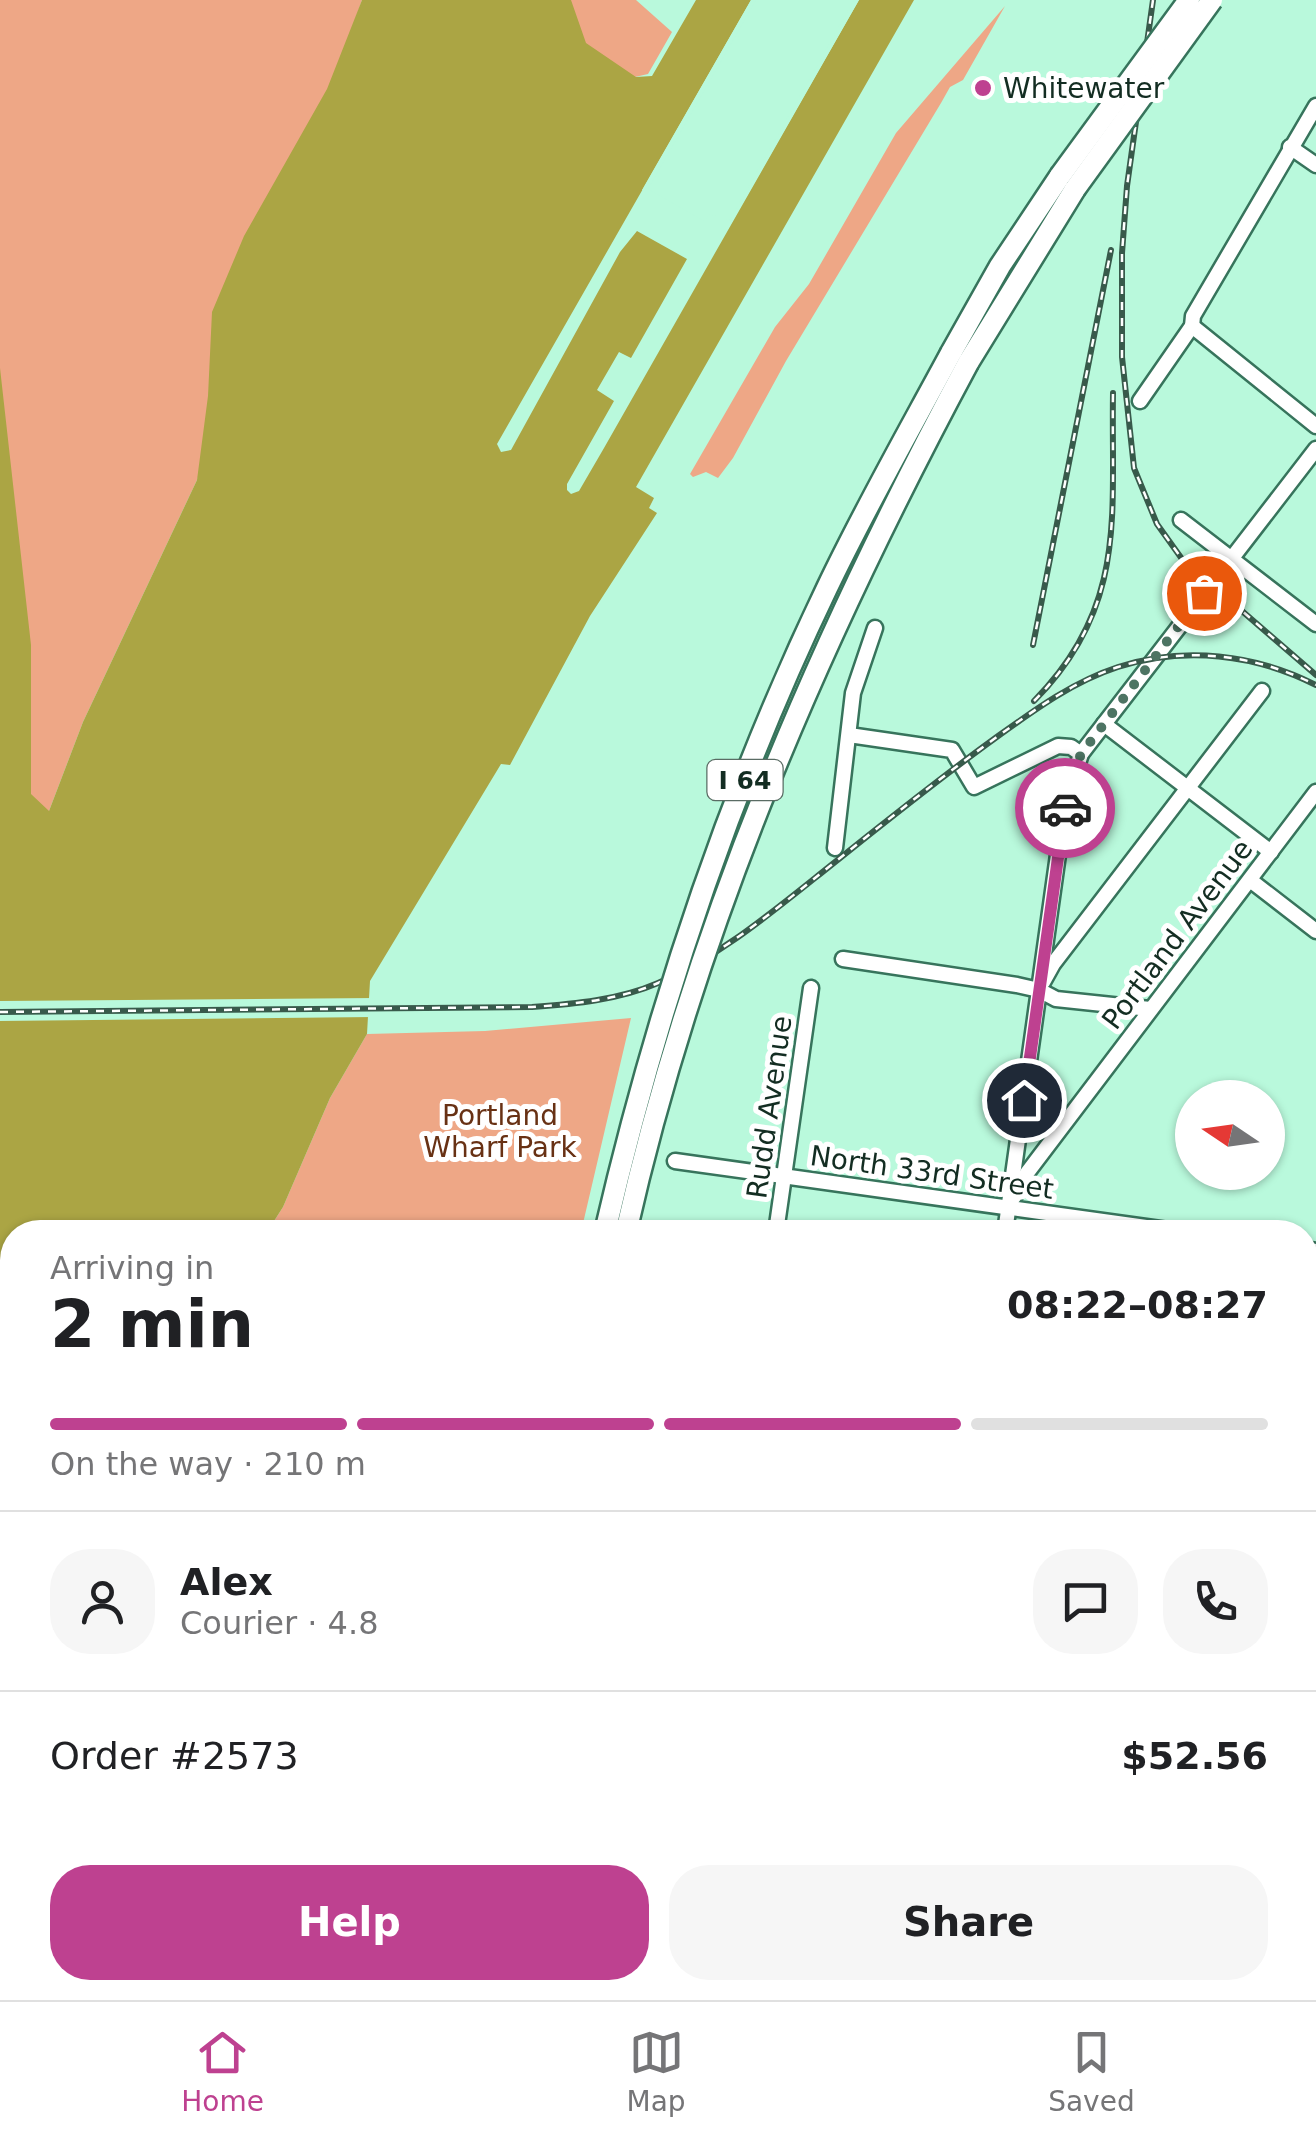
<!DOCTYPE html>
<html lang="en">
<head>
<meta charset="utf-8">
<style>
	body { margin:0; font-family:"DejaVu Sans",sans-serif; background:#f6f6f6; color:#202124; height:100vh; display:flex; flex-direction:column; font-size:38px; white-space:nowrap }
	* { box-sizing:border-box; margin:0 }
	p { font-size:32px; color:#757577 }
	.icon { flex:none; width:55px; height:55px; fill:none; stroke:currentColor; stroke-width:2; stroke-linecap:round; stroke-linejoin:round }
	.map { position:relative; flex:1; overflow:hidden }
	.details { position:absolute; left:0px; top:1220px; width:1318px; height:780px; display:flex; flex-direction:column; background:#fff; border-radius:40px 40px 0 0; box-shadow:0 2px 8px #0004 }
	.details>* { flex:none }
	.needle { width:65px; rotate:283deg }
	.buttons { position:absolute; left:1175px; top:1080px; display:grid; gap:20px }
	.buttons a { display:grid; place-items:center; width:110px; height:110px; border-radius:50%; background:#fff; box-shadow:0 2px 8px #0004; font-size:50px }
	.pin { position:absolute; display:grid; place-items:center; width:85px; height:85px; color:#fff; margin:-42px; border:5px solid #fff; border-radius:50%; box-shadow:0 2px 10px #0007 }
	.courier { position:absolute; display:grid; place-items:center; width:100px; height:100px; margin:-50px; border:8px solid #be4190; border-radius:50%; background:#fff; color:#222; box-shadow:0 2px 12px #0007 }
	.overview em { font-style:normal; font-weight:800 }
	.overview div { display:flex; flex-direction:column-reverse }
	.overview { display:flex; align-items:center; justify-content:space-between; height:170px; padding:0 50px }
	h1 { font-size:65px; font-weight:800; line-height:75px }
	.bar { display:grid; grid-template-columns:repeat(4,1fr); gap:15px 10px; align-content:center; height:120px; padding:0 50px }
	.bar i { height:12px; border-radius:8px; background:#e0e0e0 }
	.bar .on { background:#be4190 }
	.bar p { grid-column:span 4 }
	.line { display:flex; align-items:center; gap:25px; padding:0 50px; border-top:2px solid #e0e0e0 }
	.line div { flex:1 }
	.round { display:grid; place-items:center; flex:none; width:105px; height:105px; border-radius:40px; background:#f6f6f6 }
	.primary-button { display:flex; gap:20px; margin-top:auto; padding:20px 50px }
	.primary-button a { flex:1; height:115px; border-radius:40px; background:#be4190; color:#fff; font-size:40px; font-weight:800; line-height:115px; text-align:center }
	.primary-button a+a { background:#f6f6f6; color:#202124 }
	.menu { display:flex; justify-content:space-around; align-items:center; height:140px; border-top:2px solid #e0e0e0; background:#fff; font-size:28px; color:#757577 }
	.menu a { display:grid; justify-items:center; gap:5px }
	.menu .on { color:#be4190 }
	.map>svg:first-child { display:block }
	.green { fill:#eea786 }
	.water { fill:#aba544 }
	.pier { fill:#b9f9dc }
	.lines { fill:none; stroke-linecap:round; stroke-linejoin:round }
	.minor-casing { stroke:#37745c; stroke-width:19 }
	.highway-casing { stroke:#37745c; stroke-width:25 }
	.minor { stroke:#fff; stroke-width:14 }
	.highway { stroke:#fff; stroke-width:20 }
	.rail-casing { stroke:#385a4b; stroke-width:6 }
	.rail { stroke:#fff; stroke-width:2.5; stroke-dasharray:8; stroke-linecap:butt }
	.highway-bridge-casing { stroke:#37745c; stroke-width:25; stroke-linecap:butt }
	.highway-bridge { stroke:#fff; stroke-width:20 }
	.done { stroke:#4d7463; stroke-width:10; stroke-dasharray:0 18 }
	.route { stroke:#be4190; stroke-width:12 }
	.poi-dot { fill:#be4190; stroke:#fff; stroke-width:4 }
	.labels { text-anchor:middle; stroke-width:10; stroke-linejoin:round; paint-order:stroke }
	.shield { fill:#fff; stroke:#5a6c64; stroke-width:2.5 }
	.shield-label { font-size:25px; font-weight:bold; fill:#132d22 }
	.poi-label { font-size:28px; fill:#132d22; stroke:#fff; text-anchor:start }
	.street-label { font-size:28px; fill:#132d22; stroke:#fff }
	.park-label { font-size:28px; fill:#683114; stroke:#fff }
</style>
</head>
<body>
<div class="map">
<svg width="1316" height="2000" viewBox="0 0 1316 2000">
	<rect width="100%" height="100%" fill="#b9f9dc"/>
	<g class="green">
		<polygon points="0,0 362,0 197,480 83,722 49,811 52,833 0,749"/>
		<polygon points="551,0 636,0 672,32 648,74 635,77 608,124"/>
		<polygon points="1005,6 963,80 950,87 941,103 786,361 733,458 718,478 706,472 693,477 690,474 775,327 809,284 896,133"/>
		<polygon points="631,1018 581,1232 267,1232 283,1207 330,1098 367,1034 485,1031"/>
		<polygon points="31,1988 459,1988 459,2000 29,2000"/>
		<polygon points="1019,1988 1143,1988 1141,2000 1017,2000"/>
	</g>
	<polygon class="water" points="362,0 571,0 586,43 636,77 652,76 696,0 751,0 642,190 705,227 728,229 859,0 914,0 636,487 654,498 649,508 657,513 590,616 510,765 501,764 370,981 367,1034 330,1098 283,1207 267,1232 12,1232 12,1988 31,1988 29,2000 0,2000 0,368 31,645 31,794 49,811 83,722 197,480 208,396 212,312 244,236 327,89"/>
	<g class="pier">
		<polygon points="751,0 756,0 648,189 704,221 710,214 729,221 854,0 859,0 604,448 579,491 571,494 567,490 567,484 614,401 597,390 619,352 631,358 687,259 637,231 620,252 511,450 501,452 497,444"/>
		<polygon points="376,998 374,1017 0,1021 0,1001"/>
	</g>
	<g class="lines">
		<g class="minor-casing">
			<g id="minor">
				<polyline points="1290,147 1316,165"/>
				<polyline points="1192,326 1316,426"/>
				<polyline points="1140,401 1192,326 1193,316 1316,106"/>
				<polyline points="1181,520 1316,624"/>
				<polyline points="1104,724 1271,852"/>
				<polyline points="849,735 952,750 974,787 1058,746 1071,747 1081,754"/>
				<polyline points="835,848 853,693 875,628"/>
				<polyline points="1250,880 1316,931"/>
				<polyline points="843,959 1017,985 1039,990 1056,999 1150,1009"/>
				<polyline points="1043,982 1053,964 1262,691"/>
				<polyline points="675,1161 1182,1232"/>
				<polyline points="1014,1197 1027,1173 1316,792"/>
				<polyline points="776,1232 811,988"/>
				<polyline points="1005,1232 1065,805 1081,754 1316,449"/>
				<polyline points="1305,1249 1316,1251"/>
				<polyline points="1305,1547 1316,1549"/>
				<polyline points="1305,1672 1316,1600"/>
				<polyline points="1305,1702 1316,1705"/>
				<polyline points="897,2000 899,1988"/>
				<polyline points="1011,2000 1013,1988"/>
				<polyline points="1259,2000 1261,1988"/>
			</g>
		</g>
		<g class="highway-casing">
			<g id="highway">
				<polyline points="951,353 1000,266 1060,176"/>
				<polyline points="968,363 1075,189"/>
				<polyline points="507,1988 510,2000"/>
				<polyline points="561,1988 565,2000"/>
				<polyline points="655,1988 665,2000"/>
				<polyline points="476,2000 476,1988"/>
			</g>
		</g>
		<use href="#minor" class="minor"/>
		<use href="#highway" class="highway"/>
		<g class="rail-casing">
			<g id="rail">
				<polyline points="1153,0 1127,186 1122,253 1122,357 1134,468 1157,524 1182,559 1316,675"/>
				<polyline points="1033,645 1111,250"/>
				<path d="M1034 701C1128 606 1111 515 1113 393"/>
				<path d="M0 1012 532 1007C574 1004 619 1000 658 983 716 958 766 917 815 878 874 831 933 783 994 739 1033 711 1072 682 1118 667 1184 646 1255 654 1316 685"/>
			</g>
		</g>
		<use href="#rail" class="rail"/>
		<g class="highway-bridge-casing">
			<g id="highway-bridge">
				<polyline points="1060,176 1189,0"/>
				<polyline points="1075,189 1212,0"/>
				<path d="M605 1232C656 1012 729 792 827 588 865 508 909 431 951 353"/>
				<path d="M626 1232C695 926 820 639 968 363"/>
			</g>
		</g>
		<use href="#highway-bridge" class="highway-bridge"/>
	</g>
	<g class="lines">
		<polyline class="done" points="1065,808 1070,782 1081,754 1204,593"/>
		<polyline class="route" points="1024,1100 1065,808"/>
	</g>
	<circle class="poi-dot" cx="983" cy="88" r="10"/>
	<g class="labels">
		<rect class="shield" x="707.5" y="760" width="75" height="40" rx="8"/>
		<g class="shield-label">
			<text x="745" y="789">I 64</text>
		</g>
		<g class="poi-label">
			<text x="1003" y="98">Whitewater</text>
		</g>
		<g class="street-label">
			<text transform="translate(1177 934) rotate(-53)" y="10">Portland Avenue</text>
			<text transform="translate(769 1107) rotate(-82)" y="10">Rudd Avenue</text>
			<text transform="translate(932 1172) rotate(8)" y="10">North 33rd Street</text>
		</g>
		<g class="park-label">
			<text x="500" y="1125">Portland<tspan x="500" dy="32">Wharf Park</tspan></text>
		</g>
	</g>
</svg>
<div class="buttons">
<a><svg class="needle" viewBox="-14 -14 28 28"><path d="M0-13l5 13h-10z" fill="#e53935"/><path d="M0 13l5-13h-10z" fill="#757577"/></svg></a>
</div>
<div class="pin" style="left:1204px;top:593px;background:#ea580c"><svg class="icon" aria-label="bag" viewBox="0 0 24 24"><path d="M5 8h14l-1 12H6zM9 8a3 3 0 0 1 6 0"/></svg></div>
<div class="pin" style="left:1024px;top:1100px;background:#1f2937"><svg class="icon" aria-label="home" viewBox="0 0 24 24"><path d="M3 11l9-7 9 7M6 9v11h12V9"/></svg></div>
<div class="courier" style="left:1065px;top:808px"><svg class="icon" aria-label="car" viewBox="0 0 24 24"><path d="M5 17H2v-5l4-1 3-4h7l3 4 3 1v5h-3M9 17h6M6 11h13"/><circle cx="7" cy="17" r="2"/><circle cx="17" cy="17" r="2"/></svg></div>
<section class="details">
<div class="overview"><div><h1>2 min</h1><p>Arriving in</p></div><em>08:22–08:27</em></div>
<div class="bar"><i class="on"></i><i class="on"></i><i class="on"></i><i></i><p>On the way · 210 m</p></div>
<div class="line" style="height:180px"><a class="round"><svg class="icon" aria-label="person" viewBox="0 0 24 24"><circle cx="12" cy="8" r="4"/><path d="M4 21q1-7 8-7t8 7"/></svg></a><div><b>Alex</b><p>Courier · 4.8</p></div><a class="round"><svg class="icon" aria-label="chat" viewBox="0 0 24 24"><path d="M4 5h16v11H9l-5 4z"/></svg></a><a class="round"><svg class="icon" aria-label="phone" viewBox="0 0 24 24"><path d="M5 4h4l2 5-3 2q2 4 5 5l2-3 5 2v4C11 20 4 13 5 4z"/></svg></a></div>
<div class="line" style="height:130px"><div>Order #2573</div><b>$52.56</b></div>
<div class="primary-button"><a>Help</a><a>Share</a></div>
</section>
</div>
<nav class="menu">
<a class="on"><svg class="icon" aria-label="home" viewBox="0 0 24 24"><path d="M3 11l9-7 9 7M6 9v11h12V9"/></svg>Home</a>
<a><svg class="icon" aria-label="map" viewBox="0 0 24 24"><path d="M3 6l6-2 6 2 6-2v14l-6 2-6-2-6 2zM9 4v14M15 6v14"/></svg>Map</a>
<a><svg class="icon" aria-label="saved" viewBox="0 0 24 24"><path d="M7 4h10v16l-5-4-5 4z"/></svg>Saved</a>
</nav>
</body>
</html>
